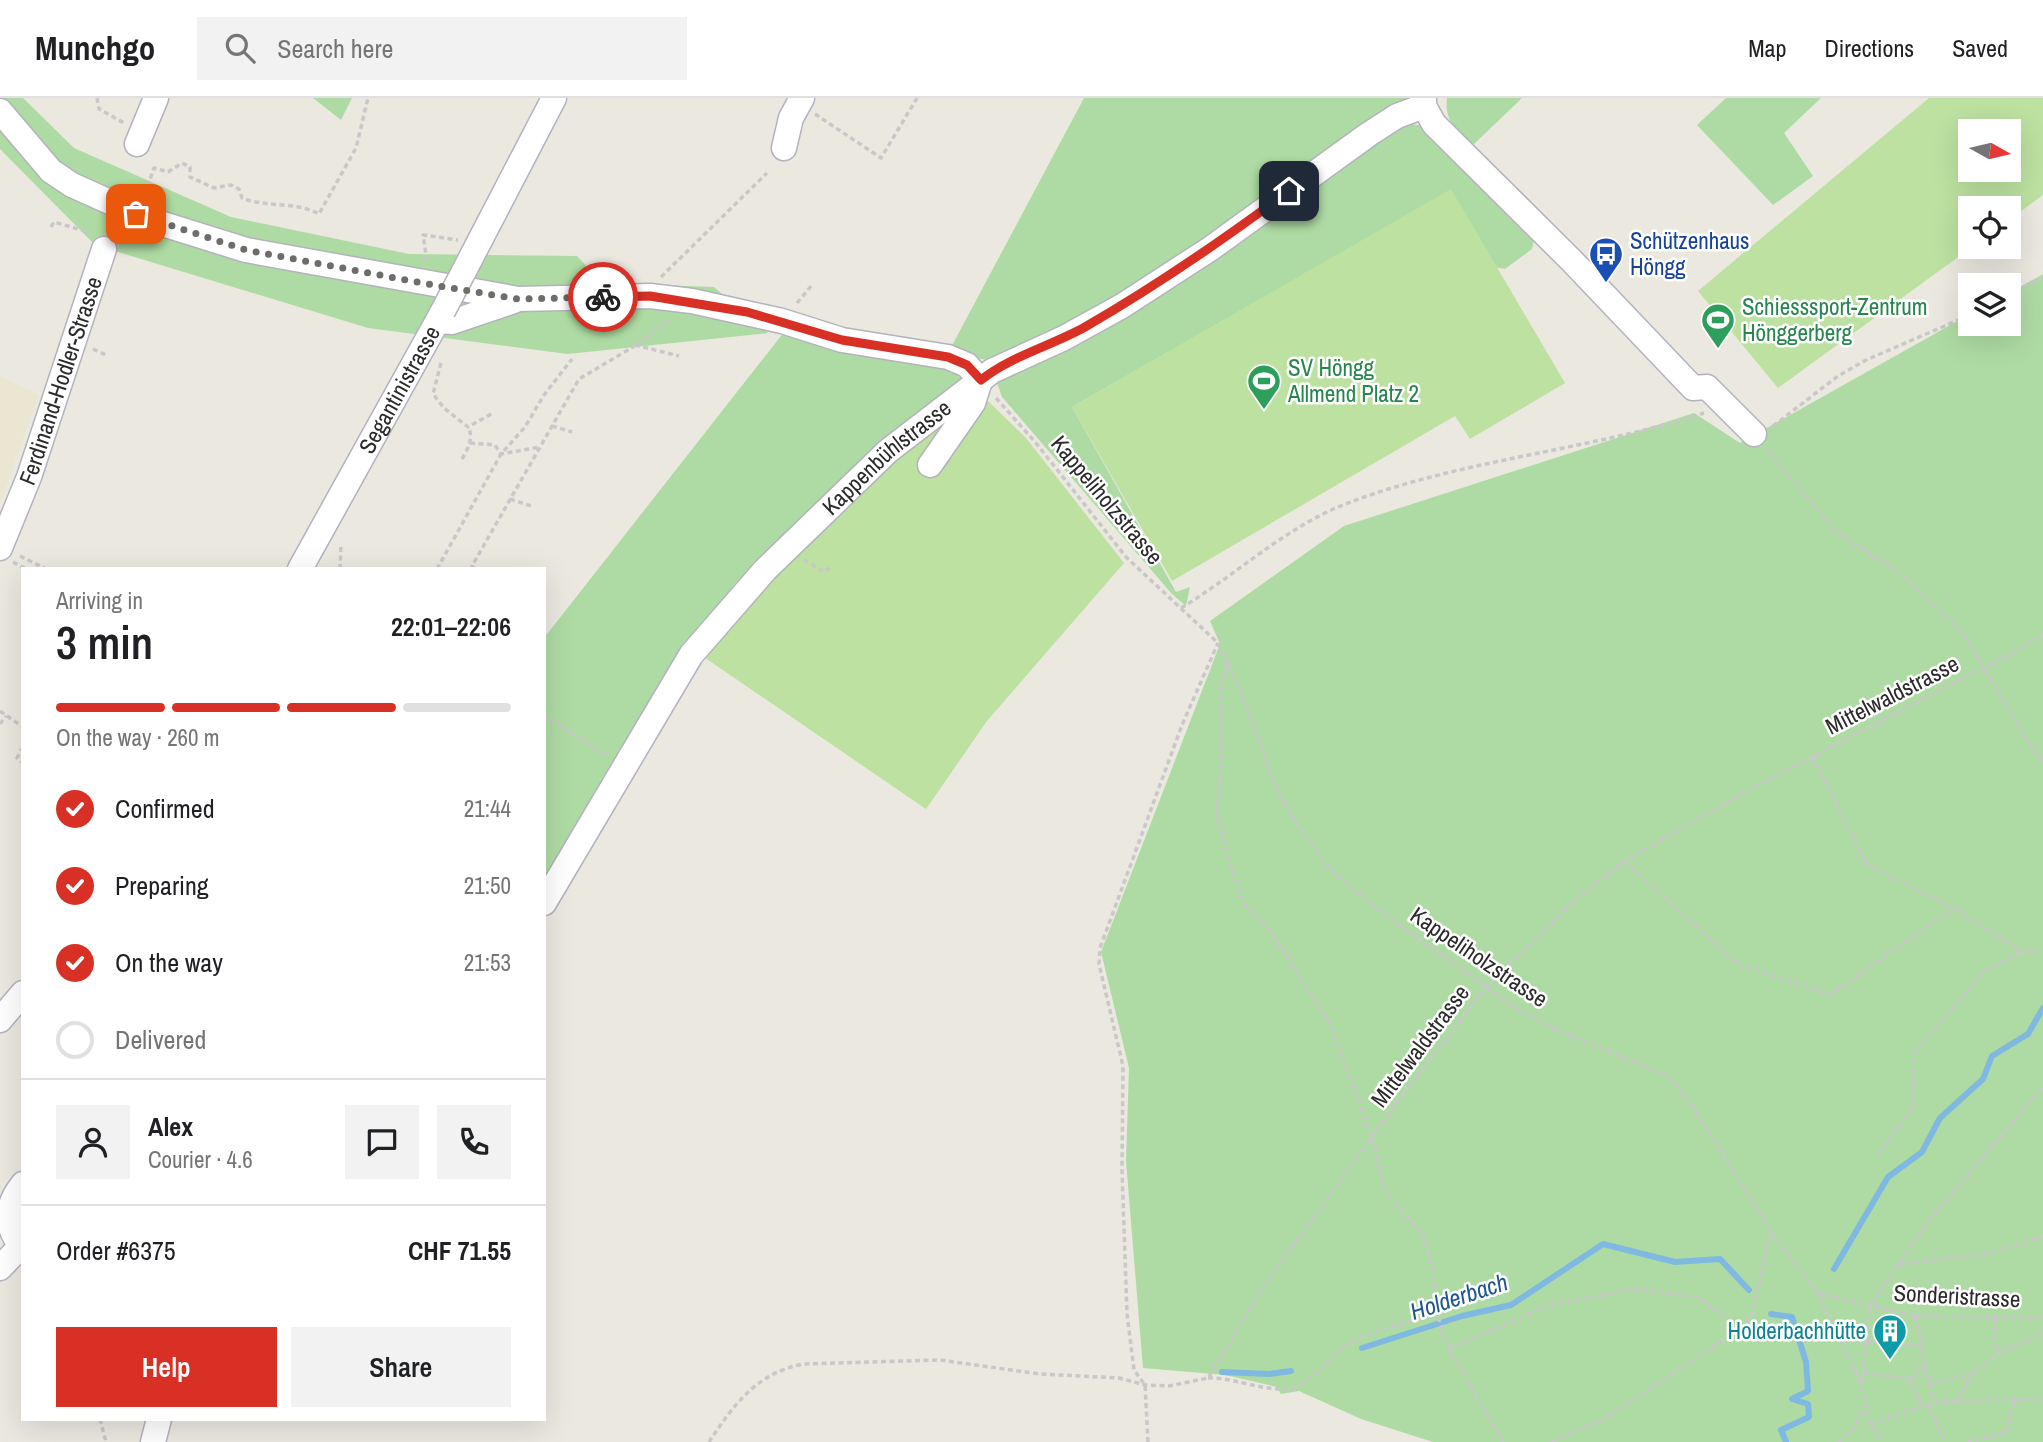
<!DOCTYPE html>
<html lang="en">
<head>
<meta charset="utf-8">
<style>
	body { margin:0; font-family:"Archivo Narrow",sans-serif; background:#f2f2f2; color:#202124; height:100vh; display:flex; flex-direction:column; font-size:26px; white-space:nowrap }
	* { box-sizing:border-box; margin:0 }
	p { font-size:23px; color:#757577 }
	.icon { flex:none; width:38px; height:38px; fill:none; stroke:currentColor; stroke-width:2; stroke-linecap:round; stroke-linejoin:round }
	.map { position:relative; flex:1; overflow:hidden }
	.panel { position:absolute; left:21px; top:469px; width:525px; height:854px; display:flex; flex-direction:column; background:#fff; border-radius:0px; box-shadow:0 7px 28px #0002 }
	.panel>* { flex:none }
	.needle { width:46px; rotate:98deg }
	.tools { position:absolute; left:1958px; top:21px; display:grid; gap:14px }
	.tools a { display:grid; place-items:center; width:63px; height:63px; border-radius:0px; background:#fff; box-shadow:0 7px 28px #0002; font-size:35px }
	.pin { position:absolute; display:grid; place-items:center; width:60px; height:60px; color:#fff; margin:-30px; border-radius:14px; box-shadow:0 4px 10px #0006 }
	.courier { position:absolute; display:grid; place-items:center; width:70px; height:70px; margin:-35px; border:5px solid #d93025; border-radius:50%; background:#fff; color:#222; box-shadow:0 2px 9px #0007 }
	.overview em { font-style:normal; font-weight:600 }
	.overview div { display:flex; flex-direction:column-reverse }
	.overview { display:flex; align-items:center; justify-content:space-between; height:119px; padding:0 35px }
	h1 { font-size:46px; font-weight:600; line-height:52px }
	.bar { display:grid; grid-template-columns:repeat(4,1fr); gap:10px 7px; align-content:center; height:84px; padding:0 35px }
	.bar i { height:9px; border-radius:5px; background:#e0e0e0 }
	.bar .active { background:#d93025 }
	.bar p { grid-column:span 4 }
	.line { display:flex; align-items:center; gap:18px; padding:0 35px; border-top:2px solid #e0e0e0 }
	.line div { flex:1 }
	.round { display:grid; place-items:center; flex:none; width:74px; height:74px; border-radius:0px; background:#f2f2f2 }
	ol { padding:0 35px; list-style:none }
	li { display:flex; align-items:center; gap:21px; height:77px }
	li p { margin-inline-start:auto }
	li .icon { padding:7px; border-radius:50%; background:#d93025; color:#fff; stroke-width:4 }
	li:last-child { color:#757577 }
	li i { width:38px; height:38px; border:4px solid #e0e0e0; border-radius:50% }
	.cta { display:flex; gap:14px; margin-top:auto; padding:14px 35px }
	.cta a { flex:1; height:80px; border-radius:0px; background:#d93025; color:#fff; font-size:28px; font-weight:600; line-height:80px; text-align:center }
	.cta a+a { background:#f2f2f2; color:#202124 }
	header { display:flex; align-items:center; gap:42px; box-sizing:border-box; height:98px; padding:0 35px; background:#fff; border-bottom:2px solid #e0e0e0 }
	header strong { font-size:33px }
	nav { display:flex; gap:38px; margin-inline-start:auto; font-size:24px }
	.search { width:490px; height:63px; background:#f2f2f2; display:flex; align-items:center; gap:18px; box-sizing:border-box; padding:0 24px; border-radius:0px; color:#757577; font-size:26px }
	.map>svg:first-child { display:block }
	.education { fill:#ebe6d1 }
	.green { fill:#aedba3 }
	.pitch { fill:#bce1a0; fill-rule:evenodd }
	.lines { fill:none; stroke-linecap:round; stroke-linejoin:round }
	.stream { stroke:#7fb9e1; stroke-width:6 }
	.minor-casing { stroke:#b3b3bd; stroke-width:27 }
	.path { stroke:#c8c8c8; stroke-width:3.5; stroke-dasharray:5 3.5; stroke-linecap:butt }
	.minor { stroke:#fff; stroke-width:24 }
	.minor-bridge-casing { stroke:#b3b3bd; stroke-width:27; stroke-linecap:butt }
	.minor-bridge { stroke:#fff; stroke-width:24 }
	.done { stroke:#6e6d6a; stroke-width:7; stroke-dasharray:0 12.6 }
	.route { stroke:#d93025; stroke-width:9 }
	.labels { text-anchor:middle; stroke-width:5; stroke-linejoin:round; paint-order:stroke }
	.transit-label { font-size:23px; fill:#164399; stroke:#fff; text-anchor:start }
	.leisure-label { font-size:23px; fill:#27864d; stroke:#fff; text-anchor:start }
	.street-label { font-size:23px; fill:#2b2b2b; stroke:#fff }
	.culture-label { font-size:23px; fill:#0d838f; stroke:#fff; text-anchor:end }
	.water-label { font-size:24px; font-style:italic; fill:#1e578d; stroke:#fff }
</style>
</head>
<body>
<header>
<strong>Munchgo</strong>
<div class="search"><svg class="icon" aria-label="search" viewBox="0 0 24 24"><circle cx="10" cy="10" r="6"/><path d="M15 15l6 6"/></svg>Search here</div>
<nav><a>Map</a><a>Directions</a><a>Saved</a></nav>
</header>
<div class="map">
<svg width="2043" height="1344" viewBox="0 0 2043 1344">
	<rect width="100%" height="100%" fill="#ebe8e0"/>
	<polygon class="education" points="0,278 39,297 0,405"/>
	<g class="green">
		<polygon points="0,0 23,0 74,50 231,119 409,156 577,158 602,185 714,189 768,235 568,256 368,230 95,147 0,51"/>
		<polygon points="313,0 352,0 341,22"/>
		<polygon points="1084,0 1411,0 1205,151 998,264 948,255"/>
		<path d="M1447 0H1522L1473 47C1457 33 1444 23 1447 0Z"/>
		<polygon points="1726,0 1821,0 1784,35 1813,78 1773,107 1697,27"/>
		<polygon points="1400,26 1420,27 1534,141 1532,151 1505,171 1494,169 1451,92 1072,309 1176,494 1190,489 1186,508 1172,496 1002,299 997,285 1005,275"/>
		<polygon points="2043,176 2043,1344 1433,1344 1361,1321 1299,1293 1281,1296 1277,1289 1225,1277 1143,1270 1126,1063 1129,970 1101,854 1220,546 1210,523 1344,428 1694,315 1740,345 1970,216 1970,226 2009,226 2009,195"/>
		<polygon points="788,229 958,272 961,282 721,510 544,795 544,540"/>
	</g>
	<g class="pitch">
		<path d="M1929 0H2043V97L2009 122V110H1970L1972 149 1778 290 1698 193ZM1970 33H2009V72H1970Z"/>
		<polygon points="1451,91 1565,285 1470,341 1455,318 1172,483 1072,309"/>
		<polygon points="987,302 1026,340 1124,465 987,623 926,711 698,555 785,460 953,309"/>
	</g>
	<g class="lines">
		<g class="stream">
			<polyline points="1834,1171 1888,1079 1922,1054 1940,1020 1983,981 1992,958 2028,936 2043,910"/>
			<polyline points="1771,1216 1792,1219 1806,1264 1808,1293 1792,1301 1808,1306 1809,1319 1781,1332 1786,1344"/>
			<polyline points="1362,1250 1462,1218 1511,1207 1603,1146 1675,1164 1720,1161 1749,1192"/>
			<polyline points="1222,1274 1269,1276 1291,1273"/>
		</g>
		<g class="minor-casing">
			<g id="minor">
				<polyline points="1424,0 1424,8 1434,26 1571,162 1693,290 1707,289 1754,336"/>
				<polyline points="0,13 51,73 72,87 150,122 246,152 518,201 650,198 692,203 782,223 842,242 948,259 967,267 980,282"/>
				<polyline points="137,46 156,0"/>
				<polyline points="784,50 791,20 802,0"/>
				<polyline points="463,175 554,0"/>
				<polyline points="438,223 452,224 514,203"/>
				<polyline points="930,367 973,305 979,286"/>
				<path id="s1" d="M0 450 29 379 104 151"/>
				<path id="s2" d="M300 471 443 213"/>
				<path id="s3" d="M544 805 691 557 765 472 888 353 992 273 1064 240 1122 208 1210 151 1369 36 1397 18 1424 8"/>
				<polyline points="0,922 23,895"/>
				<path d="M0 1170 21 1148C4 1126 6 1107 23 1086"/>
				<polyline points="153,1344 159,1321"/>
			</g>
		</g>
		<g class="path">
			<polyline points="97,0 99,11 124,25"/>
			<polyline points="815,16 881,60 917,0"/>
			<path d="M160 101 148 87 154 70 168 74 182 65 190 69V79L214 90 231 87 239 91 242 100C267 110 296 103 319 116L356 50 368 0"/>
			<polyline points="51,129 54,124 92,135"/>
			<polyline points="121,143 138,141"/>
			<polyline points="427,163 423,137 458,142"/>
			<polyline points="661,179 767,75"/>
			<polyline points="2009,197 2043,179"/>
			<polyline points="797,205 812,187"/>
			<polyline points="635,247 679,258"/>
			<polyline points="93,251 106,257"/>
			<polyline points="441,265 433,296 444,310 468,329 493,315"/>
			<polyline points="996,300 1036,345 1126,459 1218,545 1240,591 1276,688 1296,725 1333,774 1383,815 1511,907 1559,933 1666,977 1688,1001 1771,1133 1818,1195 1861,1285 1871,1326 1882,1344"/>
			<polyline points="552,328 572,334"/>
			<polyline points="1773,328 1838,278 1866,262 1970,217"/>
			<polyline points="470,345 495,347 501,356 540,349"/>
			<polyline points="1767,351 1835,433 1904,478 1963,535 2039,662 2043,664"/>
			<path d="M462 361C468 351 474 339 468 329"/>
			<polyline points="510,401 531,408"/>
			<polyline points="20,458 46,471"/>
			<polyline points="804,462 825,474 832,467"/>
			<polyline points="13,464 26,471"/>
			<polyline points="340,471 341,446"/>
			<polyline points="437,471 501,356 525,329 544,297 572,261"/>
			<polyline points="475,471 472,468 579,281 633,249 669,222"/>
			<path d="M1181 510C1236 477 1287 428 1348 405 1463 361 1587 353 1704 315"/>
			<polyline points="1228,564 1222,586 1222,656 1217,717 1232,772 1246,809 1267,828 1330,925 1372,1039 1387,1096 1423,1136 1434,1173 1437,1216 1449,1251 1503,1344"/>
			<polyline points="0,613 23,629"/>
			<polyline points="544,623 547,619 608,658"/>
			<polyline points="0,626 6,618"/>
			<polyline points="23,649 17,660 23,665"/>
			<polyline points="1812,658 1867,766 1954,810 2022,854 2043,852"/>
			<polyline points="1625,764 1737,865 1830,897 1954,810"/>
			<polyline points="1878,1056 1913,1010 1915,954 1986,872 2022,854"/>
			<polyline points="1898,1167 1997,1154 2043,1138"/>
			<polyline points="1818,1195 1915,1218 2043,1220"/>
			<path d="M1915 1218C1924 1247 1924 1276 1935 1303"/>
			<polyline points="1996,1220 1996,1256"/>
			<polyline points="1866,1243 1925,1248"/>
			<polyline points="1449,1251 1548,1208 1634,1191 1697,1199 1742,1230"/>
			<polyline points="1863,1275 1910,1281 1923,1308"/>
			<path d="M1208 1280C1236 1279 1264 1295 1292 1290 1314 1285 1333 1253 1355 1242 1381 1230 1410 1223 1437 1216"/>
			<polyline points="1910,1281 1923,1268"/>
			<polyline points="1862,1283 1870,1209 1923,1130 2043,989"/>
			<polyline points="1928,1287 1972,1276 1996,1257 2043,1235"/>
			<polyline points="1957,1303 1972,1276"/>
			<polyline points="1928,1307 1945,1344"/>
			<polyline points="100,1321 106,1344"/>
			<polyline points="1871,1326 1935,1304 2043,1301"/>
			<path d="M709 1344C734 1306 758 1274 804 1266L940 1262 1040 1276 1119 1280 1145 1287 1169 1288 1208 1280 1266 1186 1403 996 1486 890 1573 804 1625 763 1758 687 2020 551 2043 536"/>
			<polyline points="1148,1344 1145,1287 1134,1272 1127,1216 1122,1072 1123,968 1099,866 1100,850 1182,627 1218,545"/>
			<polyline points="1551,1344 1603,1322 1742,1230 1753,1214 1771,1133"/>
			<polyline points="1838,1344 1852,1333 1865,1310"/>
			<polyline points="1967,1344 2007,1335 2014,1301"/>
		</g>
		<use href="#minor" class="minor"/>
		<g class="minor-bridge-casing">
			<polyline id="minor-bridge" points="443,213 463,175"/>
		</g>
		<use href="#minor-bridge" class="minor-bridge"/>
	</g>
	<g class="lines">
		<polyline class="done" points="136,116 246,152 433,187 518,201 603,199"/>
		<path class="route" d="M603 199 650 198 747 214 842 242 948 259 967 267 981 282C1011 258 1051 248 1085 229 1156 188 1223 142 1289 93"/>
	</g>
	<defs>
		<g id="bus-pin" transform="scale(1.75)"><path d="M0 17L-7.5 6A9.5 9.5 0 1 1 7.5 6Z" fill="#1a4fb4" stroke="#fff"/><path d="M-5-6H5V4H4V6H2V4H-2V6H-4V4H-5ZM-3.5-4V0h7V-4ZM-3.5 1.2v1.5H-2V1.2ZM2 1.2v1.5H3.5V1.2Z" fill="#fff"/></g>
		<g id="stadium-pin" transform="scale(1.75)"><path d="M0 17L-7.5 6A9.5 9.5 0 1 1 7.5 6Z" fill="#2e9e5b" stroke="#fff"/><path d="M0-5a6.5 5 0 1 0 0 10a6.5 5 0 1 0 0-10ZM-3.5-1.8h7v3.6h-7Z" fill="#fff"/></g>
		<g id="building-pin" transform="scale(1.75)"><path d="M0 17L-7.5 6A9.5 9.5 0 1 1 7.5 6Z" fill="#0f9aa8" stroke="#fff"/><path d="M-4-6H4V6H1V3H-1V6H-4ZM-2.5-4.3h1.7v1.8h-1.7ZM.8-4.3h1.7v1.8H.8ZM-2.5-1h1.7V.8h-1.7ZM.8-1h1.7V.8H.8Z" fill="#fff"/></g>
	</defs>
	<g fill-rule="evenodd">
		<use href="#bus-pin" x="1606" y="156"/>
		<use href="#stadium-pin" x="1718" y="222"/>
		<use href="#stadium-pin" x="1264" y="283"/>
		<use href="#building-pin" x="1890" y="1233"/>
	</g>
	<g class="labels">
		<g class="transit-label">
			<text x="1630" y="151">Schützenhaus<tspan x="1630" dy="26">Höngg</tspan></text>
		</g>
		<g class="leisure-label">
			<text x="1742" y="217">Schiesssport-Zentrum<tspan x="1742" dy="26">Hönggerberg</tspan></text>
			<text x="1288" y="278">SV Höngg<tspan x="1288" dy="26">Allmend Platz 2</tspan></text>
		</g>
		<g class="street-label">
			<text dy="8" stroke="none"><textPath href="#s1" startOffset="178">Ferdinand-Hodler-Strasse</textPath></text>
			<text dy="8" stroke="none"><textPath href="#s2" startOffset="205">Segantinistrasse</textPath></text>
			<text dy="8" stroke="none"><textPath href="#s3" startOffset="567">Kappenbühlstrasse</textPath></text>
			<text transform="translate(1107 402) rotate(50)" y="8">Kappeliholzstrasse</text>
			<text transform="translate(1892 597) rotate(-27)" y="8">Mittelwaldstrasse</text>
			<text transform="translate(1479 859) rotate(34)" y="8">Kappeliholzstrasse</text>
			<text transform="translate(1420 948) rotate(-53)" y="8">Mittelwaldstrasse</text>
			<text transform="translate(1957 1198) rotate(3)" y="8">Sonderistrasse</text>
		</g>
		<g class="culture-label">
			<text x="1866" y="1241">Holderbachhütte</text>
		</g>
		<g class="water-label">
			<text transform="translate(1459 1199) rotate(-18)" y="8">Holderbach</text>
		</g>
	</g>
</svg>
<div class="tools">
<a><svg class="needle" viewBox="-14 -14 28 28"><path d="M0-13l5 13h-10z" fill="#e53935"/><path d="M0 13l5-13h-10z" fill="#757577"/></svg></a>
<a><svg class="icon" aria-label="locate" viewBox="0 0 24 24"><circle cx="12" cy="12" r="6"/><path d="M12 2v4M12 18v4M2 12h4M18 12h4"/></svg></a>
<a><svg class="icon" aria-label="layers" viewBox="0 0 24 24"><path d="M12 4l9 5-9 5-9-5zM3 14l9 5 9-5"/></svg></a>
</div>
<div class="pin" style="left:136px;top:116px;background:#ea580c"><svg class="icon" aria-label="bag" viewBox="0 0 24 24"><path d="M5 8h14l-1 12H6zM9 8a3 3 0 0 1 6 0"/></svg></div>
<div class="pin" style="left:1289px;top:93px;background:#1f2937"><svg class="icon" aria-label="home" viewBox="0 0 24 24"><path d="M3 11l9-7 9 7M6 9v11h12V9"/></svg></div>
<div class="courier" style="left:603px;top:199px"><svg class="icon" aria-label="bike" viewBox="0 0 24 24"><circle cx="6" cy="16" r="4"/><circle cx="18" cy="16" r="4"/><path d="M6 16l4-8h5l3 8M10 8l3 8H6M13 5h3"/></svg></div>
<section class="panel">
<div class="overview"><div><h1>3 min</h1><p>Arriving in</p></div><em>22:01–22:06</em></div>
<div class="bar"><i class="active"></i><i class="active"></i><i class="active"></i><i></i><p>On the way · 260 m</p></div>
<ol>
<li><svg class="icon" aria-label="check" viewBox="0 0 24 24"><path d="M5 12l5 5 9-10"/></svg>Confirmed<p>21:44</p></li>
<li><svg class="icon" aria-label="check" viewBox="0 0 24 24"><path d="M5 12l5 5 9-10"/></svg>Preparing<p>21:50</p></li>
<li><svg class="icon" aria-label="check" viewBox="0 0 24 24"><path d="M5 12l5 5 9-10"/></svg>On the way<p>21:53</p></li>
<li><i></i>Delivered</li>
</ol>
<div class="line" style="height:126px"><a class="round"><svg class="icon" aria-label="person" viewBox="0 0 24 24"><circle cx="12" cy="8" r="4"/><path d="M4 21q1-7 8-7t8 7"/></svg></a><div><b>Alex</b><p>Courier · 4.6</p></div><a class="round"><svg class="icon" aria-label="chat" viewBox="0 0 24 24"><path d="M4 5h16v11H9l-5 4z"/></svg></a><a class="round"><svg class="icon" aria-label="phone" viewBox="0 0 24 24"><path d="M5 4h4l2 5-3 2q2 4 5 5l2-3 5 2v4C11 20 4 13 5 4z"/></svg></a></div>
<div class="line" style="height:91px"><div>Order #6375</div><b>CHF 71.55</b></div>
<div class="cta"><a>Help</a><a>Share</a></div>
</section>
</div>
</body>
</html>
